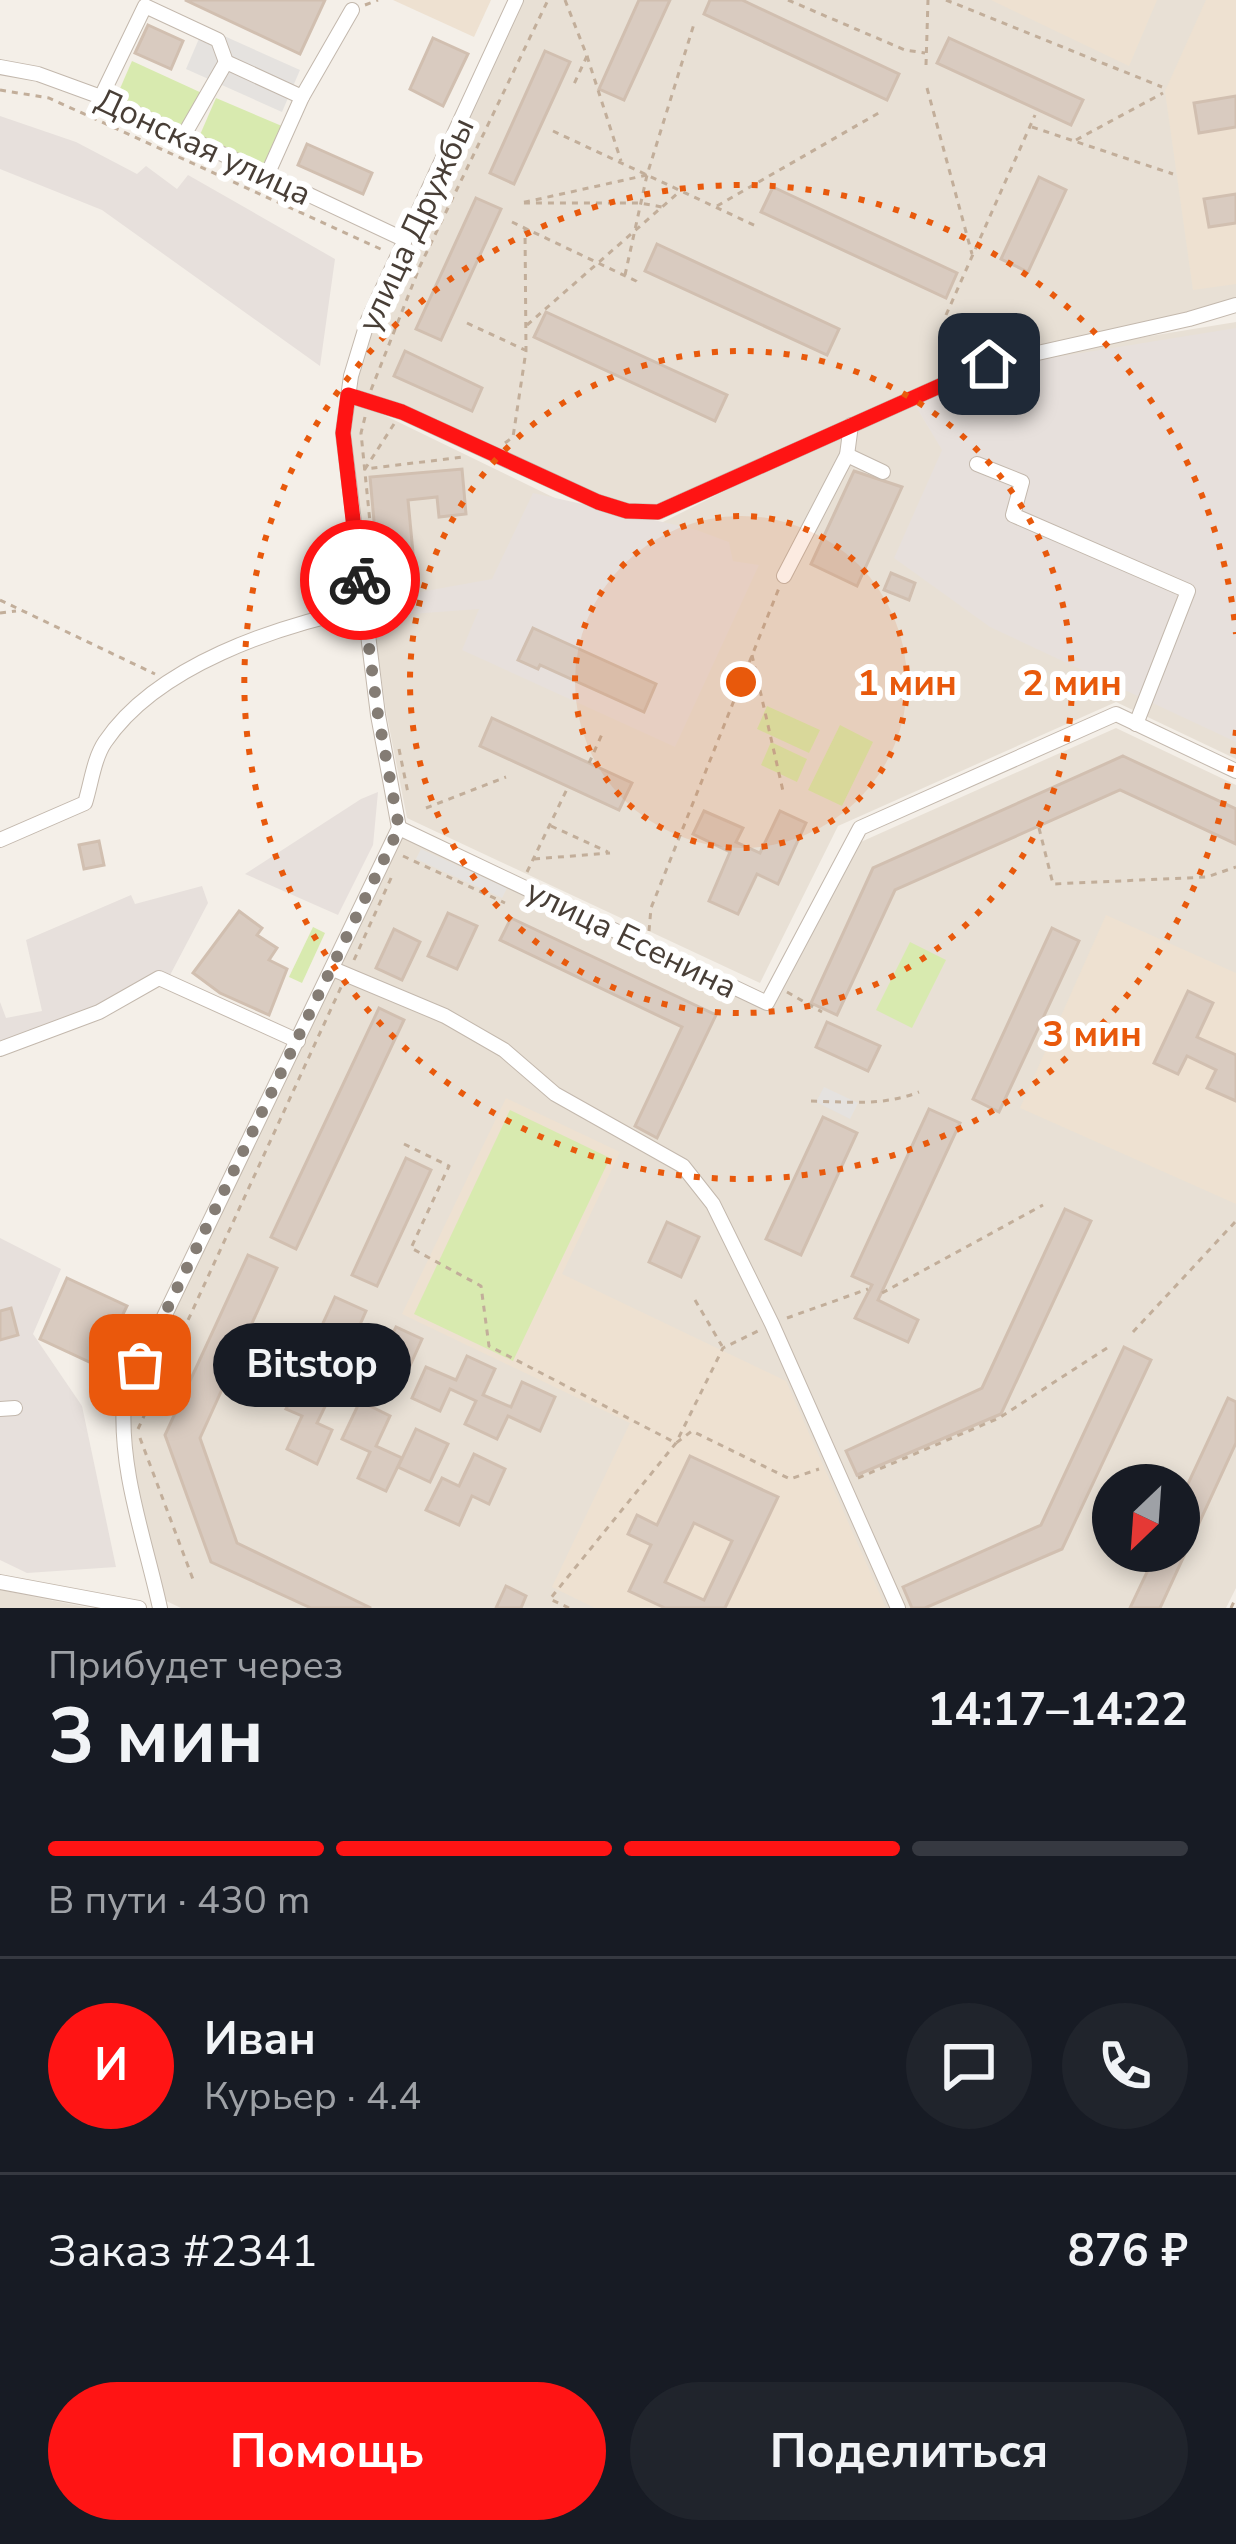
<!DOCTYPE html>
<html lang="ru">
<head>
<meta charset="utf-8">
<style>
	body { margin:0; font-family:"Nunito Sans",sans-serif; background:#20242c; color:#f1f3f6; height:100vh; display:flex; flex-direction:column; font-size:45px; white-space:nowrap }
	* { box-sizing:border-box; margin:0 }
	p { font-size:39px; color:#9ea1a6 }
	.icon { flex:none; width:66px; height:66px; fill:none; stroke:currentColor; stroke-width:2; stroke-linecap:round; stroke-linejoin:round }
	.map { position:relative; height:1608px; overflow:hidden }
	.panel { display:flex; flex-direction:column; background:#171b24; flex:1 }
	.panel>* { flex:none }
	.needle { width:78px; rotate:205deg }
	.fabs { position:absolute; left:1092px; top:1464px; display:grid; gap:24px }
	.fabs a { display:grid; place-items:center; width:108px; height:108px; border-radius:50%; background:#171b24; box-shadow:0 6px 18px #0003; font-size:60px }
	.pin { position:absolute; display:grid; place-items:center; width:102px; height:102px; color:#fff; margin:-51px; border-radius:24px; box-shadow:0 6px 18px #0006 }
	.courier { position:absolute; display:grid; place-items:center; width:120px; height:120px; margin:-60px; border:9px solid #ff1414; border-radius:50%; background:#fff; color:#222; box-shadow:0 3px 15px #0007 }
	.bubble { position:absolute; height:84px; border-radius:42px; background:#171b24; box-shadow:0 6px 18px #0003; font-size:39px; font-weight:700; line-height:84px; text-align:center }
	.summary em { font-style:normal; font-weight:700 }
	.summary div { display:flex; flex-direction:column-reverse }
	.summary { display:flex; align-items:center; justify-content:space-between; height:204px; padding:0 48px }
	h1 { font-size:78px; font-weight:700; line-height:90px }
	.bar { display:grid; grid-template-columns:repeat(4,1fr); gap:18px 12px; align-content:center; height:144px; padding:0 48px }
	.bar i { height:15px; border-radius:9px; background:#363941 }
	.bar .on { background:#ff1414 }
	.bar p { grid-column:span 4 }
	.line { display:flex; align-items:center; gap:30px; padding:0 48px; border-top:3px solid #363941 }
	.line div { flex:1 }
	.round { display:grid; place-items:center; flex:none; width:126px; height:126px; border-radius:63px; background:#20242c }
	.primary-button { display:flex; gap:24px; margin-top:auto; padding:24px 48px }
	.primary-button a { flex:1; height:138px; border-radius:72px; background:#ff1414; color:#fff; font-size:48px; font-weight:700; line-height:138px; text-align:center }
	.primary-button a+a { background:#20242c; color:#f1f3f6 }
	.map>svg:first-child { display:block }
	.residential { fill:#e8e0d5; fill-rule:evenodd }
	.industrial { fill:#e7e0dc }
	.education { fill:#eee1d1 }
	.green { fill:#d8eaaf }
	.parking { fill:#e5e2df }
	.building { fill:#d9cbc0; stroke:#d1bfb0; stroke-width:3; fill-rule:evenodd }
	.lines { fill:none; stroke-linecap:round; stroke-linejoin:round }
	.minor-casing { stroke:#c3b8ad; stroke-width:16 }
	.path { stroke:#c2ae9a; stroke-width:3; stroke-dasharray:6 6; stroke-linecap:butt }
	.minor { stroke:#fff; stroke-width:14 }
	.done { stroke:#847c74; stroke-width:12; stroke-dasharray:0 21.6 }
	.route { stroke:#ff1414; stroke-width:15 }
	.ring { fill:none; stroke:#e8590c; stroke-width:6; stroke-dasharray:6 12 }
	.labels { text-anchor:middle; stroke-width:12; stroke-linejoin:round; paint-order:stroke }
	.street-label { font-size:33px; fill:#483e36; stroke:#fff }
	.centre { fill:#e8590c; stroke:#fff; stroke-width:6 }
	.ring-label { font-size:36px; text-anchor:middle; font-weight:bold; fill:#e8590c; stroke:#fff; stroke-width:12; stroke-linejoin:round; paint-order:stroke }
</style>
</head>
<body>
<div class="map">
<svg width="1236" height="1608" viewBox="0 0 1236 1608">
	<rect width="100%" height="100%" fill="#f4efe8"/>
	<g class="residential">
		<polygon points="516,0 1236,0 1236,305 1052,352 1236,322 1236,759 1116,702 838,826 760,983 407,818 386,711 348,436 353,400 600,520 659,524 872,417 658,512 627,511 348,396 357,351"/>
		<path d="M1116 728 1236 785V1588L1226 1608H181L162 1599 133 1467 129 1399 400 834 768 1011 854 845ZM1113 1485H1179V1551H1113Z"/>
		<polygon points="0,1590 90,1608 0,1608"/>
	</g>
	<g class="industrial">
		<polygon points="0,116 76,142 137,174 146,166 177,189 188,175 335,259 320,366 102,210 0,169"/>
		<polygon points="1236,328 1236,742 990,627 894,558 942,450 915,405 976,370"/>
		<polygon points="533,493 694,529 729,542 733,561 759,565 675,747 462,650 479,609 398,615 398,596 492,579"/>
		<polygon points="378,792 373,845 338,915 245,874 361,799"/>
		<polygon points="202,886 208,903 169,977 97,1008 0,1041 0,1002 6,1018 42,1011 26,940 131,895 135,904"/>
		<polygon points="0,1238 61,1269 33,1334 82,1406 116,1567 27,1573 0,1560"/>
	</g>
	<g class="education">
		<polygon points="393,0 491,0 474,37"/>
		<polygon points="991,0 1157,0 1129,66"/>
		<polygon points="1206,0 1236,0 1236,284 1193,290 1165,91"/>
		<polygon points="1106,915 1236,973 1236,1204 1020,1108"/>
		<polygon points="506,1098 620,1152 562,1274 786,1381 886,1608 595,1608 552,1587 630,1423 402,1314"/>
	</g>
	<g class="green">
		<polygon points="132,61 204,94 187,133 115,100"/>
		<polygon points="216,98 289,129 272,168 199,137"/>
		<polygon points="767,706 820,730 809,753 757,729"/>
		<polygon points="840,725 873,742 842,806 808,790"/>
		<polygon points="771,742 807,759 797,782 761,765"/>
		<polygon points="313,927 325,933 302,983 289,977"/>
		<polygon points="910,942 946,960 912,1028 876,1010"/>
		<polygon points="510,1110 610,1158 513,1361 414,1314"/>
	</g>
	<g class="parking">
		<polygon points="204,27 300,70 282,112 186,69"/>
		<polygon points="421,849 507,888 502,898 416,859"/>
		<polygon points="824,1087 858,1103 850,1119 816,1102"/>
	</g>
	<g class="building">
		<polygon points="185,0 325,0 300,54"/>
		<polygon points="639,0 670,0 624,100 599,89"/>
		<polygon points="710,0 742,0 899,74 887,100 704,14"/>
		<polygon points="148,25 183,41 171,69 135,53"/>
		<polygon points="433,38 468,54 443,106 410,89"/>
		<polygon points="949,38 1083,100 1071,125 937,63"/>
		<polygon points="545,51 570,62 514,184 490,173"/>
		<polygon points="1236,96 1236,127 1199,133 1194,103"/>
		<polygon points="307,144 372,173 363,194 298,165"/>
		<polygon points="1039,177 1066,190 1028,272 1001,259"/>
		<polygon points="773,187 957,273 946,298 761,212"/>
		<polygon points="1236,194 1236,223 1209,227 1204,199"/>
		<polygon points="476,198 501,209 441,340 416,329"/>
		<polygon points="657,244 839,329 827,355 645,271"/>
		<polygon points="546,312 727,395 715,421 534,337"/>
		<polygon points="405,351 482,388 472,411 394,376"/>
		<polygon points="462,469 466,514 439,517 437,497 408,500 417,595 381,598 370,477"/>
		<polygon points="854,471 902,487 857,586 811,564"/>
		<polygon points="891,573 915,583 909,600 884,590"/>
		<polygon points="533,628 656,684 644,712 540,665 538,669 518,660"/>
		<polygon points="492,718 632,783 619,810 480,746"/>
		<polygon points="1123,756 1236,809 1236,844 1120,790 895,890 837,1015 811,1003 873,868"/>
		<polygon points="704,811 743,828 736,842 760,853 780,811 806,823 778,884 757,874 738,914 709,901 730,852 693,834"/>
		<polygon points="99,841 104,865 84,869 79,845"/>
		<polygon points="239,911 262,928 257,935 277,948 269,960 287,969 269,1015 220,993 193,973"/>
		<polygon points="448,913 477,926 457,969 428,956"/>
		<polygon points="511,918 716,1015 657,1138 635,1126 682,1027 500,940"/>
		<polygon points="1052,928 1079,941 999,1112 973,1099"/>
		<polygon points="394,929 420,942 402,980 376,968"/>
		<polygon points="1188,991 1213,1003 1197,1037 1236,1055 1236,1101 1207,1088 1216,1070 1187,1056 1178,1074 1154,1063"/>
		<polygon points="379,1008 404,1020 296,1249 271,1237"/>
		<polygon points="827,1022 880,1046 868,1071 816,1047"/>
		<polygon points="929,1109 960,1123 878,1300 918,1320 908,1342 855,1318 872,1285 852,1276"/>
		<polygon points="823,1117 857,1133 801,1255 766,1239"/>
		<polygon points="406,1158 431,1170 377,1286 352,1275"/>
		<polygon points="1065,1209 1091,1221 1001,1414 857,1475 846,1451 982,1388"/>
		<polygon points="667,1222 699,1237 681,1277 649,1262"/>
		<polygon points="248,1255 277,1268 200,1438 237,1543 371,1608 311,1608 211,1562 165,1435"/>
		<polygon points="67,1278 127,1306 98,1366 40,1339"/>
		<polygon points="335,1297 366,1311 355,1336 385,1350 396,1327 422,1339 409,1368 383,1356 372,1381 341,1366 350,1346 319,1332"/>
		<polygon points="11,1308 18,1335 0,1340 0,1311"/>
		<polygon points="1124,1347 1151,1360 1062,1549 925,1608 912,1608 903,1587 1041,1525"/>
		<polygon points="467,1356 495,1369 483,1395 511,1407 522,1382 555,1397 540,1431 508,1416 497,1439 465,1424 476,1401 450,1389 440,1411 412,1398 426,1367 456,1380"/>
		<polygon points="302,1376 333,1390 317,1423 332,1430 317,1464 287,1449 302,1416 286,1409"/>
		<polygon points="1228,1398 1236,1402 1236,1443 1160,1608 1130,1608 1157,1551 1179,1551 1179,1503"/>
		<polygon points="360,1401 390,1416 376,1446 402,1458 386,1491 358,1478 370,1452 342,1439"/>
		<polygon points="416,1429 448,1444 430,1482 398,1467"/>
		<polygon points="474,1454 505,1469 489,1504 472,1496 459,1525 426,1510 442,1478 459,1486"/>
		<path d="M690 1456 778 1497 725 1608H665L629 1591 651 1545 628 1534 637 1515 657 1525ZM694 1523 732 1541 704 1600 665 1582Z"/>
		<polygon points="506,1586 526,1596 521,1608 496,1608"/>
	</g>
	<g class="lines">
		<g class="minor-casing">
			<g id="minor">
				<polyline points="0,67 38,74 101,97 403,239"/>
				<polyline points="101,97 145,6 218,40 226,62 302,97"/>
				<polyline points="184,135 226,62"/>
				<polyline points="268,173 302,97 352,10"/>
				<polyline points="348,395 402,412 598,502 627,511 658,512 989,364 1189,319 1236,305"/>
				<polyline points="847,455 883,472"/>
				<polyline points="977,464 1022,482 1013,515 1188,591 1136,724"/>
				<polyline points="784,576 847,455 851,425"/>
				<polyline points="399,828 767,1003 860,828 1116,714 1236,771"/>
				<path d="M0 840 85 803C91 784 94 758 105 742 157 665 277 626 364 608"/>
				<polyline points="333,969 445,1016 504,1050 555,1094 683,1166 713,1204 772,1324 898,1608"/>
				<polyline points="0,1049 99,1012 159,978 298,1041"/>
				<polyline points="0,1409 15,1408"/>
				<polyline points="0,1582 139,1608"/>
				<path d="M160 1608C145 1539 119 1471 124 1400L399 828 378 715 343 433 351 376 368 320 516 0"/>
			</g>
		</g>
		<g class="path">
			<polyline points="565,0 587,56 574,84"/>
			<polyline points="788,0 905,50 925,53"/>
			<polyline points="946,0 1162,87"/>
			<polyline points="365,5 378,0"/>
			<polyline points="587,56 621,161"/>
			<polyline points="926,65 928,0"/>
			<polyline points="927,88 972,254"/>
			<polyline points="0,90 49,98 385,251"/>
			<polyline points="1032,127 1173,174"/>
			<polyline points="553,131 758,227"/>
			<polyline points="1076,140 1163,93"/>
			<polyline points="647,175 521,203 640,203 662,207"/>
			<polyline points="717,206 882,111"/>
			<polyline points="512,222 636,281 639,285"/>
			<polyline points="625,275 647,175 694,24"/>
			<polyline points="946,315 1035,115"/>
			<polyline points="467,323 525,350"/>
			<polyline points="527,325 678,193"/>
			<polyline points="371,390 420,266 548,0"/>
			<polyline points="365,417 361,433 374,562"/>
			<polyline points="394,424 365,469 463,457"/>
			<polyline points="505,443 513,437 526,351 525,228"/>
			<polyline points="0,600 155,674"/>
			<polyline points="0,613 16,611"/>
			<polyline points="752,655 783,791"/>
			<polyline points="399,749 408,793"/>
			<polyline points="589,763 603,732"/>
			<polyline points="426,808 506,777"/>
			<polyline points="551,826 608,852"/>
			<polyline points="1039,828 1053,884 1207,877 1236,867"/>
			<polyline points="403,856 505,903"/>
			<polyline points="534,859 610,853"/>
			<polyline points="527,872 568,787"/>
			<polyline points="649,931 651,908 779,588"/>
			<polyline points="354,960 392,876"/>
			<polyline points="787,992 822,1012"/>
			<path d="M811 1101C849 1102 884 1106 919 1092"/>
			<polyline points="404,1144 449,1166 411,1248 481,1286 489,1346 676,1443 692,1431 790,1479 819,1469"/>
			<polyline points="882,1293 1043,1205"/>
			<polyline points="695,1300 722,1346"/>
			<polyline points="787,1318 868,1289"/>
			<polyline points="1133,1332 1236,1221"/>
			<polyline points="138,1429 342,985"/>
			<polyline points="140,1438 194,1582"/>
			<polyline points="858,1478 999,1418 1110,1346"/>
			<polyline points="569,1608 550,1599 676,1443 723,1348 762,1329"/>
			<polyline points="1231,1608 1236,1597"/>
		</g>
		<use href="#minor" class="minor"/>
	</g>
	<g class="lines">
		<polyline class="done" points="140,1365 399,828 378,715 360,580"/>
		<polyline class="route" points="360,580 343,433 348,395 402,412 598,502 627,511 658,512 989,364"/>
	</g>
	<circle cx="741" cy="682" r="166" fill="#e8590c" fill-opacity=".12"/>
	<g class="ring">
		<circle cx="741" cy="682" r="166"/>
		<circle cx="741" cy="682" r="331"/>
		<path d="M1236 730A497 497 0 1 1 1236 634"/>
	</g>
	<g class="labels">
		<g class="street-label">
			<text transform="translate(204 146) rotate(25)" y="12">Донская улица</text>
			<text transform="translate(415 224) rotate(-65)" y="12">улица Дружбы</text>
			<text transform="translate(632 938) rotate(26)" y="12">улица Есенина</text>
		</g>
	</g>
	<circle cx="741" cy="682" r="18" class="centre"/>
	<g class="ring-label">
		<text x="907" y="695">1 мин</text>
		<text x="1072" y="695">2 мин</text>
		<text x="1092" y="1046">3 мин</text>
	</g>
</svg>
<div class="fabs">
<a><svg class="needle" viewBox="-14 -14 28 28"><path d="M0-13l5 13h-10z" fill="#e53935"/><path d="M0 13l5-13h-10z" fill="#9ea1a6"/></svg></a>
</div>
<div class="pin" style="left:140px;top:1365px;background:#ea580c"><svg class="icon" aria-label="bag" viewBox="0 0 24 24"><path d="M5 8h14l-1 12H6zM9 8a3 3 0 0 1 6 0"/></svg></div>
<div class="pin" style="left:989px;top:364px;background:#1f2937"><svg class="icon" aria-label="home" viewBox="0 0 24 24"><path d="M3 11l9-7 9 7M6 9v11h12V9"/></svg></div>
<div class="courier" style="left:360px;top:580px"><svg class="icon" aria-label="bike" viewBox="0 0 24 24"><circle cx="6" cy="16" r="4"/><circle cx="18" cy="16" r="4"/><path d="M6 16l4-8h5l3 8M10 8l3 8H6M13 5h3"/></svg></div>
<div class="bubble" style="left:213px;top:1323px;width:198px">Bitstop</div>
</div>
<section class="panel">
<div class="summary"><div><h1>3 мин</h1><p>Прибудет через</p></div><em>14:17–14:22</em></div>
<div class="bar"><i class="on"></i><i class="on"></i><i class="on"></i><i></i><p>В пути · 430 m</p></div>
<div class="line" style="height:216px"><b class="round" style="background:#ff1414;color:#fff">И</b><div><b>Иван</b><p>Курьер · 4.4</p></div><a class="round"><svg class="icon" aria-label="chat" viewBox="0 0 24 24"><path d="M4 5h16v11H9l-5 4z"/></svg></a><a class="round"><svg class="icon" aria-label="phone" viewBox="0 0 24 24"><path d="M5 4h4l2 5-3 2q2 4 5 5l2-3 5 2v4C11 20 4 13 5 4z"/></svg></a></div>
<div class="line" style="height:156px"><div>Заказ #2341</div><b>876 ₽</b></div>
<div class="primary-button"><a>Помощь</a><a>Поделиться</a></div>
</section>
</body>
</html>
